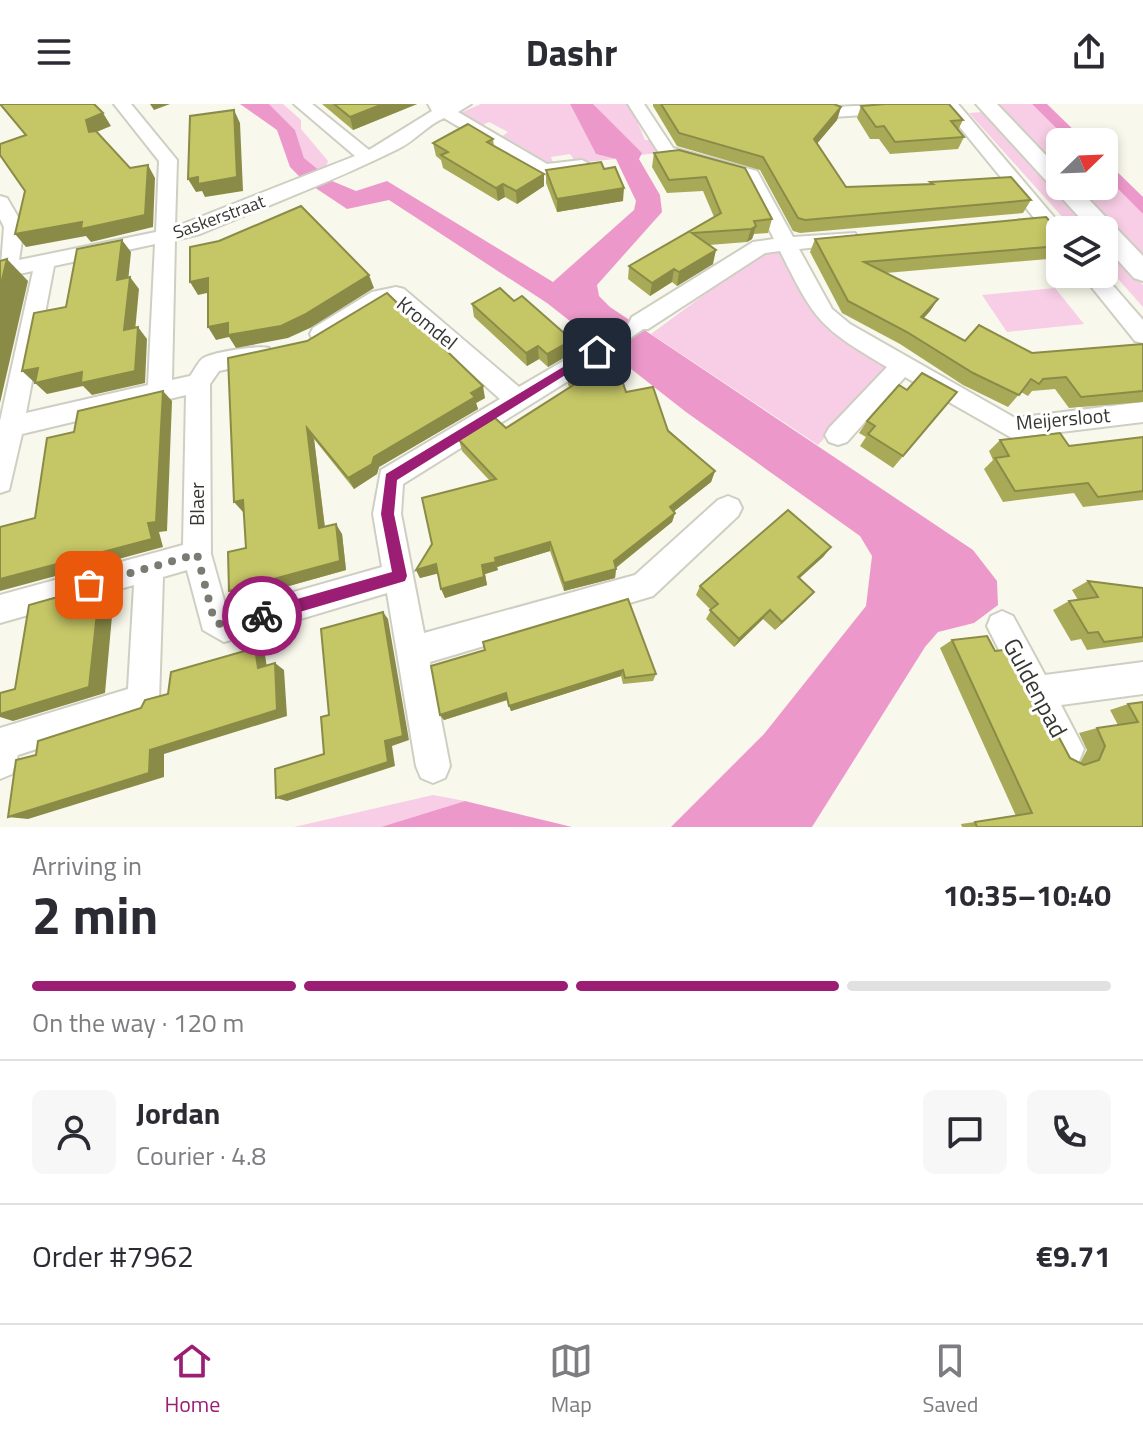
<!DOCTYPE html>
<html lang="en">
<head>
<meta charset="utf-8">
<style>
	body { margin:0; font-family:"Titillium Web",sans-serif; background:#f7f7f7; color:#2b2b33; height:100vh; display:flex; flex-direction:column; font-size:30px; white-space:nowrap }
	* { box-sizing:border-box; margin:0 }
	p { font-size:26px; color:#7c7c81 }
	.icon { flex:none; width:44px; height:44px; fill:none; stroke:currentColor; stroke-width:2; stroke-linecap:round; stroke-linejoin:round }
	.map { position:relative; height:723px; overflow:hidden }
	.drawer { display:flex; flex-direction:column; background:#fff; flex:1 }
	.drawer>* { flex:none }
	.needle { width:52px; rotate:67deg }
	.buttons { position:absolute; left:1046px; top:24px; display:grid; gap:16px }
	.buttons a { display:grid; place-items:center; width:72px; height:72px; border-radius:12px; background:#fff; box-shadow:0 4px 12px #0003; font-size:40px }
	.pin { position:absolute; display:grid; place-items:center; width:68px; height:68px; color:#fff; margin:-34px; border-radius:16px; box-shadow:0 4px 12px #0006 }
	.courier { position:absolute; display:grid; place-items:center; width:80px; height:80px; margin:-40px; border:6px solid #9b1e74; border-radius:50%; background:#fff; color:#222; box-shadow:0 2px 10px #0007 }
	.headline em { font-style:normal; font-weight:700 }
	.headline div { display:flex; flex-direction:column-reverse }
	.headline { display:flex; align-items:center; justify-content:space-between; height:136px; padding:0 32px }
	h1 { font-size:52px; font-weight:700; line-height:60px }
	.bar { display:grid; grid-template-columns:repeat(4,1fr); gap:12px 8px; align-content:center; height:96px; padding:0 32px }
	.bar i { height:10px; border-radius:6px; background:#e1e1e2 }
	.bar .selected { background:#9b1e74 }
	.bar p { grid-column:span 4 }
	.line { display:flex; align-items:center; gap:20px; padding:0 32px; border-top:2px solid #e1e1e2 }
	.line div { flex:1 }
	.round { display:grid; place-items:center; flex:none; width:84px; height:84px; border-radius:12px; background:#f7f7f7 }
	header { display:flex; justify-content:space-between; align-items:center; height:104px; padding:0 32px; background:#fff; font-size:36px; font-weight:700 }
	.menu { display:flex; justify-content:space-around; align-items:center; height:112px; border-top:2px solid #e1e1e2; background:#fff; font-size:22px; color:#7c7c81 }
	.menu a { display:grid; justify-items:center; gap:4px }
	.menu .selected { color:#9b1e74 }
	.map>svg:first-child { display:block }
	.green { fill:#f7cee5 }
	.water { fill:#ed98ca }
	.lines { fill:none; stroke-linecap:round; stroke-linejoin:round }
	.pedestrian-casing { stroke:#cecfc2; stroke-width:4 }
	.minor-casing { stroke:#cecfc2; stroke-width:4 }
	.tertiary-casing { stroke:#cecfc2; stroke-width:4 }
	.pedestrian { fill:#fff; fill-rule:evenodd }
	.minor { fill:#fff; fill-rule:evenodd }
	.tertiary { fill:#fff; fill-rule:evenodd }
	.wall { fill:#a9aa58 }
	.shaded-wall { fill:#8a8b47 }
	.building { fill:#c5c666; stroke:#8a8b47; stroke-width:2 }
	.route { fill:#9b1e74 }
	.done { stroke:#7b7b73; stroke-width:8; stroke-dasharray:0 14.4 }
	.labels { text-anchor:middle; stroke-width:6; stroke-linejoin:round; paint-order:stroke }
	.far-street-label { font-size:18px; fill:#373732; stroke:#fff }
	.street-label { font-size:20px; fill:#373732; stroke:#fff }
	.near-street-label { font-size:24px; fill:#373732; stroke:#fff }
</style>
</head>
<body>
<header><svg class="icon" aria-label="menu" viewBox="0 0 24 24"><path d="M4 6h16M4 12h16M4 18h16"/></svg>Dashr<svg class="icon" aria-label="share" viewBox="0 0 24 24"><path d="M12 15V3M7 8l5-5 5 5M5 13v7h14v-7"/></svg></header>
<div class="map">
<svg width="1143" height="723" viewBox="0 0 1143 723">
	<rect width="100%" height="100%" fill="#f8f8ec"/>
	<g class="green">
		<polygon points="269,0 283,0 301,16 301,25 328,57 326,63 319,67 304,54 295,26"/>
		<polygon points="481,0 570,0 596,50 616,55 576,59 570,50 551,53 554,62 549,61 500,34 508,28 489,18 478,23 458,10"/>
		<polygon points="593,0 630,0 645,36 651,36 658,49 640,51"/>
		<polygon points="999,0 1032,0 1070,38 1060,38 1060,65"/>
		<polygon points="983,8 1092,126 1074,126 969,9"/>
		<polygon points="1104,71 1143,110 1143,153 1076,82 1104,82"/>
		<polygon points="1104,139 1143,181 1143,203 1104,159"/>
		<polygon points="785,148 816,212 830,226 892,260 818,341 651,230 758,151"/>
		<polygon points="1055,184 1084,220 1007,228 982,191"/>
		<polygon points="433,691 465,697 381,723 294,723"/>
	</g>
	<g class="water">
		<polygon points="240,0 269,0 295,26 304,54 332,77 356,87 387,77 553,178 634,106 636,97 616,55 596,50 570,0 593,0 642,49 639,55 660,91 662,108 597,181 599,192 610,203 973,446 997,477 998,501 974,519 938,528 925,543 812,723 671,723 764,630 866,502 872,452 860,432 686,308 547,199 389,96 347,105 302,75 290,63 277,26"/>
		<polygon points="1032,0 1047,0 1086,38 1070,38"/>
		<polygon points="1104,55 1143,93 1143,110 1104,71"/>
		<polygon points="465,697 572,723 381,723"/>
	</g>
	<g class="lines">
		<g class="pedestrian-casing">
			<polygon id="pedestrian" points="640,213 649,219 646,223 603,253 591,253 588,248 591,243"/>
		</g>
		<g class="minor-casing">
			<g id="minor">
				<path d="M114 0H131L177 56 175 123 355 52 294 0H312L369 46 432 7 428 0H471L458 8 547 60 582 56 591 61 582 66 538 70 444 14C426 22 415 37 398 45 334 77 266 102 200 130L175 136 172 276 190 272C194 267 198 258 202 255 211 248 259 241 269 244L273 250 269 256 219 267 210 280 211 450 227 507 382 463 373 410 381 366 500 295 392 198 329 236H313L310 230 313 224 372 188 396 183 404 185 519 283 589 242H605L608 248 605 254 403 380 401 410 424 529 635 471 718 396 728 392 738 396 742 404 738 412 653 492 430 558 450 662 445 674 433 679 421 674 416 662 387 489 224 538 203 526 187 466 163 473 159 596 154 607 18 651 12 670 0 675V624L128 585 134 481 0 519V491L183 441 186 291 22 330 9 386 0 389V317L33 167 0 174 4 123 0 115V92L7 94 24 123 19 156 156 128 159 57ZM155 140 148 281 26 309 54 162Z"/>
				<path d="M628 0H644L673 44 757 67 793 133 855 129 858 134 855 139 799 145 832 205 850 220 1015 314 1143 298V318L1012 334 905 273 847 338 838 341 829 338 825 331 829 324 887 263C819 223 815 217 780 147L765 149 648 225H632L629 219 632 213 753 138 774 135 744 75 661 52Z"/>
				<polygon points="799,0 834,3 898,0 902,4 894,9 833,13"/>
				<polygon points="941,0 958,0 1065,126 1060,126 1060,139 1053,137"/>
				<polygon points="1081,170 1103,170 1143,216 1143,239 1135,237"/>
				<polygon points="1002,507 1013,512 1045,571 1143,558 1143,590 1061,601 1084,645 1079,657 1067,662 1055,657 987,522 991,512"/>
			</g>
		</g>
		<g class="tertiary-casing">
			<polygon id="tertiary" points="976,0 997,0 1060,66 1060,82 1076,82 1143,152 1143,177 1134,174 1104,141 1104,126 1091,126"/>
		</g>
		<use href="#pedestrian" class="pedestrian"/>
		<use href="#minor" class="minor"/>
		<use href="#tertiary" class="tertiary"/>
	</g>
	<g class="wall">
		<polygon points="322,0 417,0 353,26"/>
		<polygon points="653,0 834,0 841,3 837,16 817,39 846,83 929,81 930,78 1031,96 1023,109 800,129 793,127 760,66 677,42 653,2"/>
		<polygon points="861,2 963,16 958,26 964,33 958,45 890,50 879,35 870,35 857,14"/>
		<polygon points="493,35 494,42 544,82 517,100 505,93 498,97 443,64 441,56 436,52 433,39"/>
		<polygon points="679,46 772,115 768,129 754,130 752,135 747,138 709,141 713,160 677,182 672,178 650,192 628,175 629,162 714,113 703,87 667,89 652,63 654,49"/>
		<polygon points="604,65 623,97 557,108 546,79 546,66"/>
		<polygon points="1060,129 1060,154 886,169 938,195 930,207 923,215 965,237 1032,249 1143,240 1143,298 1069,304 1055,285 1032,287 1028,292 1021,288 1008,303 963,281 900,240 842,209 810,148 815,135"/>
		<polygon points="472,200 572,249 548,263 539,255 527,262 474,213"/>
		<polygon points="228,254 485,294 476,299 478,305 379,363 377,370 354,385 314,335 325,423 342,430 346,466 239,496 246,444 244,408 243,408"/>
		<polygon points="568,269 626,288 715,367 711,378 674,407 675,409 672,418 616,464 615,474 564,487 550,447 497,463 498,466 485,470 487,481 445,494 438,469 420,474 416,466 490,377 462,347 459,336 506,324 570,283 568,281"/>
		<polygon points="907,286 957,288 893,364 860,342 866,333 859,329 867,317"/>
		<polygon points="1143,333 1143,396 1083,403 1074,389 1003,398 984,365 993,356 989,347 1000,336 1069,342"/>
		<polygon points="831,443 823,453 799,474 814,488 775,526 763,515 734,543 706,515 711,506 696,491 700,482"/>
		<polygon points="1088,477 1143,484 1143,538 1087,546 1081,535 1071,537 1053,506 1069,497 1078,496 1072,486"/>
		<polygon points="952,536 995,547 1070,654 1080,659 1087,646 1079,629 1097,624 1118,621 1110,606 1128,600 1143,598 1143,723 962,723 961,720 1016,712 940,544"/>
		<polygon points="485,546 656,570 653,577 623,580 621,572 511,607 508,596 444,616 440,611"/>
	</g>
	<g class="shaded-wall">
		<polygon points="150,0 170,0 154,6"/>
		<polygon points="383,0 417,0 353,26 350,13"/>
		<polygon points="841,3 837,16 810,48 814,35"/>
		<polygon points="234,6 240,19 243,87 205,93 202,87 196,88 188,75"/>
		<polygon points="103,9 111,22 94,29 89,28 86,16"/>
		<polygon points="148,61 155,74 153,123 91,138 86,132 26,143 15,130"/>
		<polygon points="544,70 544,82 517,100 516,87"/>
		<polygon points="503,80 505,93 498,97 496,84"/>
		<polygon points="624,84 623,97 557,108 557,95"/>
		<polygon points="756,122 752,135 747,138 751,125"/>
		<polygon points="122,136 131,148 127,188 117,176"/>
		<polygon points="716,146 713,160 677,182 679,168"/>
		<polygon points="7,155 28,177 0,299 0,184"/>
		<polygon points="674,165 672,178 650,192 652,179"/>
		<polygon points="369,171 374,184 310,224 288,234 236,244 229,233 216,236 208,223 228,219"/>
		<polygon points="130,173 139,185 134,238 124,226"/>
		<polygon points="208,174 216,187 198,191 190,178"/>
		<polygon points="938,195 930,207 913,226 921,213"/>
		<polygon points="138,223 147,235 145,279 92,291 83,282 47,290 22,267 38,264 82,268"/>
		<polygon points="572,236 572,249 548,263 547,250"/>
		<polygon points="538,242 539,255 527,262 526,249"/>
		<polygon points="483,282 485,294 476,299 478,305 379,363 377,370 354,385 348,374 374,353"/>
		<polygon points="163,287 172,297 167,427 159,428 163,443 0,487 0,475 148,419"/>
		<polygon points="307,324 314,335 326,434 319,424"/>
		<polygon points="715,367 711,378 667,413 670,403"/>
		<polygon points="243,396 252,406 243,408 234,398"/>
		<polygon points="675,409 672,418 614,465 616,465 615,474 564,487 564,479 614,457"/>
		<polygon points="336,420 342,430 346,466 239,496 229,487"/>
		<polygon points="550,438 550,447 497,463 498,466 485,470 487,481 445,494 441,485 495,454"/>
		<polygon points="831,443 823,453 791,482 798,473"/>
		<polygon points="436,460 440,469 420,474 416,466"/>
		<polygon points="100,481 114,490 105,589 13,617 0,613 0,610"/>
		<polygon points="814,488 806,497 775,526 782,518"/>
		<polygon points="770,506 763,515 734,543 739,535"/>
		<polygon points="383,508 388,515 409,636 392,642 395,662 287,697 276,694 385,637"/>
		<polygon points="255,544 265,551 268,570 258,564"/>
		<polygon points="275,559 284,566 287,612 164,650 164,673 28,715 8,713 150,646"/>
		<polygon points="623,566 621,572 511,607 509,602"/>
		<polygon points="506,589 509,595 444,616 440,611"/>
	</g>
	<g class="building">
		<polygon points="0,0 94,0 103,9 86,16 89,28 96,27 130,64 148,61 145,111 81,125 82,118 15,130 25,87 0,51 0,40 26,31"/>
		<polygon points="334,0 383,0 350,13"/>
		<polygon points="661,0 834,0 841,3 814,35 846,83 933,80 930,78 1011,73 1031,96 805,116 798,114 763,53 679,29"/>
		<polygon points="885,0 949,0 963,16 951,17 964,33 895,38 884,22 876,23 861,2"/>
		<polygon points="234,6 237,73 198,80 198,73 188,75 190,12"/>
		<polygon points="468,20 493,35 487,38 544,70 516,87 503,80 496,84 441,51 448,48 433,39"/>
		<polygon points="679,46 745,64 772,115 754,117 756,122 751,125 692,129 716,146 679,168 674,165 652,179 629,162 721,109 706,73 669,76 654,49"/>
		<polygon points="601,58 604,65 615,63 624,84 557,95 546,66"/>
		<polygon points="301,102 369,171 304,211 281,222 228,231 228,219 208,223 208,174 190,178 190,143 219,137"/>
		<polygon points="1046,113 1060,129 1060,142 864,158 938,195 921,213 965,237 979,221 1032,249 1143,240 1143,287 1081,293 1066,273 1043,275 1039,280 1031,275 1019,291 973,269 907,228 848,197 815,135"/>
		<polygon points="122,136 117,176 130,173 124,226 138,223 135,267 81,279 82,268 35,279 38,264 22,267 34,209 66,203 77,145"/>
		<polygon points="7,155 0,184 0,157"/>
		<polygon points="500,184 514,197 522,192 572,236 547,250 538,242 526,249 472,200"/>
		<polygon points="387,189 483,282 471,289 475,293 374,353 372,360 348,374 307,324 319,424 336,420 340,457 229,487 228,448 246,444 243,396 234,398 228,254 307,237"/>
		<polygon points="592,254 597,258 615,255 626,288 653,283 668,327 715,367 670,403 675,409 614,457 616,465 564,479 550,438 495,454 496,458 482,461 484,473 441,485 436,460 416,466 432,440 422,394 496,375 459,336 495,314 506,324 578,278 568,269"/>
		<polygon points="922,269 957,288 903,352 868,330 875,322 867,317 899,281 907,286"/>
		<polygon points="163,287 156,418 148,419 152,435 0,475 0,423 35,414 47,334 74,328 78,307"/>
		<polygon points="1060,329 1069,342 1143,333 1143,387 1098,393 1088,379 1015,387 995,354 1009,352 1000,336"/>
		<polygon points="788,406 831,443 798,473 814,488 782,518 770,506 739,535 710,506 718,500 700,482"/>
		<polygon points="1088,477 1143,484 1143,533 1104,538 1098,528 1088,529 1069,497 1098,493"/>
		<polygon points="100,481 89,583 0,610 0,589 15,585 29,501"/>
		<polygon points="628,495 656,570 625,574 623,566 509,602 506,589 440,611 431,562 485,546 483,538"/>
		<polygon points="383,508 403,632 385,637 388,658 276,694 275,665 324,650 321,613 329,611 321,525"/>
		<polygon points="987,532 995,547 1012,545 1070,654 1084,661 1099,656 1105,642 1097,624 1138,618 1128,600 1143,598 1143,723 977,723 975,718 1032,709 952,536"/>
		<polygon points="255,544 258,564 275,559 277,606 150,646 149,669 8,713 16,656 36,651 38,637 141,604 145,596 168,590 171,568"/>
	</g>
	<polygon class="route" points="593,245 602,248 397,376 394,410 407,472 405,477 262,519 257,517 257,507 262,505 392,468 381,410 386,370"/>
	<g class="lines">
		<polyline class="done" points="89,481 197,450 214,516 224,523 262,512"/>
	</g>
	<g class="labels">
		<g class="far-street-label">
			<text transform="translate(219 113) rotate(-20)" y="6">Saskerstraat</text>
		</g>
		<g class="street-label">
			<text transform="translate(427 219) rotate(39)" y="7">Kromdel</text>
			<text transform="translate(1063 315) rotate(-5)" y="7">Meijersloot</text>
			<text transform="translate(197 400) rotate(-90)" y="7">Blaer</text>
		</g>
		<g class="near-street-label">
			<text transform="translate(1035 584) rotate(62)" y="8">Guldenpad</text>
		</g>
	</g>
</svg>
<div class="buttons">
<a><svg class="needle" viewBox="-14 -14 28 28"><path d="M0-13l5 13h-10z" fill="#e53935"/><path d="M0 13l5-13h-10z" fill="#7c7c81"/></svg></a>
<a><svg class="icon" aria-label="layers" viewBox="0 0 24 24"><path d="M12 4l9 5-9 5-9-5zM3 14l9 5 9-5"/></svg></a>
</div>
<div class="pin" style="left:89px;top:481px;background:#ea580c"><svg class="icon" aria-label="bag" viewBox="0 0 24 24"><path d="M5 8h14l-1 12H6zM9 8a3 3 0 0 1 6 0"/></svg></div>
<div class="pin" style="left:597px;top:248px;background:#1f2937"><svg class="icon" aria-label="home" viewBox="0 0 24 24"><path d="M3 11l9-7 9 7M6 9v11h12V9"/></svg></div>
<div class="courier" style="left:262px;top:512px"><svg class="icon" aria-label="bike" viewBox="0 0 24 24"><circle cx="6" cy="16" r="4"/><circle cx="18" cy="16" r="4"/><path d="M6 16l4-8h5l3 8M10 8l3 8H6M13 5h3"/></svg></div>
</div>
<section class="drawer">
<div class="headline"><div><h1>2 min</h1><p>Arriving in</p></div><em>10:35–10:40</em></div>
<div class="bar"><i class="selected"></i><i class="selected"></i><i class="selected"></i><i></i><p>On the way · 120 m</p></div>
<div class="line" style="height:144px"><a class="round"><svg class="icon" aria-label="person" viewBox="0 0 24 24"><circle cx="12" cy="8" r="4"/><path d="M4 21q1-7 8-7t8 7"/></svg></a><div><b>Jordan</b><p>Courier · 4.8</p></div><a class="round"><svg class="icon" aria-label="chat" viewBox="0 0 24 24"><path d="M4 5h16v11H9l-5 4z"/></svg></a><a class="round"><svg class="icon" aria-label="phone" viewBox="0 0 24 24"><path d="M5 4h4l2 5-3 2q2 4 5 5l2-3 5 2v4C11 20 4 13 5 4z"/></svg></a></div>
<div class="line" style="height:104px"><div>Order #7962</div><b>€9.71</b></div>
</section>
<nav class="menu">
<a class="selected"><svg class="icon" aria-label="home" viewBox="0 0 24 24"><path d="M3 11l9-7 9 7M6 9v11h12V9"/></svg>Home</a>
<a><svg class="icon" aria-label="map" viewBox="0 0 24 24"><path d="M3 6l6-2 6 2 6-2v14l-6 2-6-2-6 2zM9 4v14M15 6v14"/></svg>Map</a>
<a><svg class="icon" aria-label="saved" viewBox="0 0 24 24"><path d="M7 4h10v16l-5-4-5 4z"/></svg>Saved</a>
</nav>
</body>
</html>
